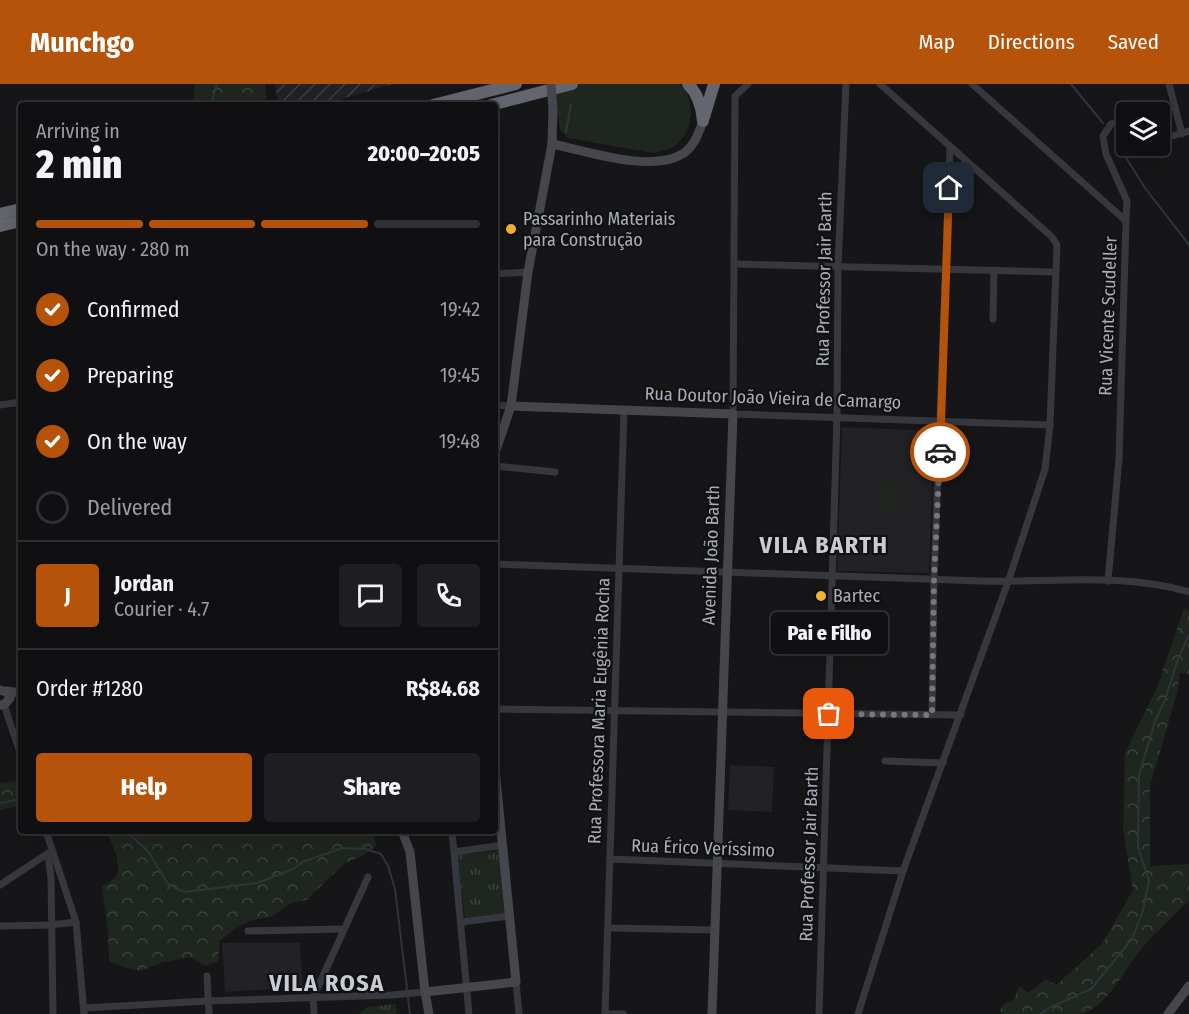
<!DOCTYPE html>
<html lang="en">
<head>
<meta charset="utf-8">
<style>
	body { margin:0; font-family:"Fira Sans Condensed",sans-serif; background:#1e1e20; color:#f1f3f6; height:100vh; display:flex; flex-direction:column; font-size:22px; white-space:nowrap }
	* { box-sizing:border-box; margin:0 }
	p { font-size:20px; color:#9c9d9f }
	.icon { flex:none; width:33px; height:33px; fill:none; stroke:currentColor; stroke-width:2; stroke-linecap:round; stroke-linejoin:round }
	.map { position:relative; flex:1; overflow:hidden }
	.drawer { position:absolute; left:18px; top:18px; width:480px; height:732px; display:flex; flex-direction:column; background:#101012; border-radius:6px; box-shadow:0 6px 24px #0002,0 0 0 2px #303032 }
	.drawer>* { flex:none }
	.tools { position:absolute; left:1116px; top:18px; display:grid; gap:12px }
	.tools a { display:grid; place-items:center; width:54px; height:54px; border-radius:6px; background:#101012; box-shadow:0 6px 24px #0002,0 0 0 2px #303032; font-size:30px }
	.pin { position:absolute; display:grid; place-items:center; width:51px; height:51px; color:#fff; margin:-26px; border-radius:12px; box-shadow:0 3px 9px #0006 }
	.courier { position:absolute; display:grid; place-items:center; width:60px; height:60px; margin:-30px; border:4px solid #b45309; border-radius:50%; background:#fff; color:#222; box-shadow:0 2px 8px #0007 }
	.bubble { position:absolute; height:42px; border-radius:6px; background:#101012; box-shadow:0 6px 24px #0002,0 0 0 2px #303032; font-size:20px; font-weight:800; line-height:42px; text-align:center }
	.headline em { font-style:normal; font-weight:800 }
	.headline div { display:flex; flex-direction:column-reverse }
	.headline { display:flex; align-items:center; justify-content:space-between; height:102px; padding:0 18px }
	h1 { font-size:39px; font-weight:800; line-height:45px }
	.bar { display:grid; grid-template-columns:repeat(4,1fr); gap:9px 6px; align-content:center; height:72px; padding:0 18px }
	.bar i { height:8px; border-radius:4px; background:#303032 }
	.bar .selected { background:#b45309 }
	.bar p { grid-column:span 4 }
	.line { display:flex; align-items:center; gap:15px; padding:0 18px; border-top:2px solid #303032 }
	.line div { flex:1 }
	.round { display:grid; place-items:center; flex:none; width:63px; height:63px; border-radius:6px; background:#1e1e20 }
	ol { padding:0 18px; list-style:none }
	li { display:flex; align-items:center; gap:18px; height:66px }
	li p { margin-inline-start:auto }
	li .icon { padding:6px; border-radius:50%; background:#b45309; color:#fff; stroke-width:4 }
	li:last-child { color:#9c9d9f }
	li i { width:33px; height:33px; border:3px solid #303032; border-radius:50% }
	.action { display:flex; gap:12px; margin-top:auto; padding:12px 18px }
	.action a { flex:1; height:69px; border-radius:6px; background:#b45309; color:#fff; font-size:24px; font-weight:800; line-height:69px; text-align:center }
	.action a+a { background:#1e1e20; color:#f1f3f6 }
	header { display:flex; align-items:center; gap:36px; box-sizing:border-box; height:84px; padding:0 30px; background:#b45309; color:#fff }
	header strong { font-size:28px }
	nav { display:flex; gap:33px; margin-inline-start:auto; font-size:21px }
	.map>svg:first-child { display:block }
	.built { fill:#222225 }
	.industrial { fill:url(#industrial-furrows) }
	.grass { fill:#1e261f }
	.forest { fill:url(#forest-crowns) }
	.park { fill:url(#park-tufts) }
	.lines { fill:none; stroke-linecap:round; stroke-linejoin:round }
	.stream { stroke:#2c353c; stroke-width:2 }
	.street { stroke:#37383d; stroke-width:7 }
	.secondary { stroke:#45474d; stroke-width:9 }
	.highway { stroke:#63666e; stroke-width:12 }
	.secondary-bridge { stroke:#45474d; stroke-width:9 }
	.done { stroke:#757880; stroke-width:6; stroke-dasharray:0 10.8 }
	.route { stroke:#b45309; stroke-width:8 }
	.poi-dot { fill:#f2b134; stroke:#111113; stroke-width:2 }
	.labels { text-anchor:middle; stroke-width:4.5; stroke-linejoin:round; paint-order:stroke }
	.poi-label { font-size:18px; fill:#a8adb8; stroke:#111113; text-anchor:start }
	.street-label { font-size:18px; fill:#a8adb8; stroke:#111113 }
	.district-label { font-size:24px; font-weight:bold; letter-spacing:1.5px; fill:#c9ccd4; stroke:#111113 }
</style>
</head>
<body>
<header>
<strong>Munchgo</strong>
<nav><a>Map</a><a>Directions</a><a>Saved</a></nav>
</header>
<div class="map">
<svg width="1189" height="930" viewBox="0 0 1189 930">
	<defs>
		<pattern id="industrial-furrows" width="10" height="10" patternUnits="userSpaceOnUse" patternTransform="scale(1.5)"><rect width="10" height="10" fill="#222225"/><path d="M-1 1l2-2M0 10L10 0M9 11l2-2" fill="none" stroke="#3f3f43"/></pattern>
		<pattern id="forest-crowns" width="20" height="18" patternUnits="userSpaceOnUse" patternTransform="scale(1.5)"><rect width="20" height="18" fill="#1e261f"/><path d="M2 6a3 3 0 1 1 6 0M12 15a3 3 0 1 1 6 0" fill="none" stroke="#3c433d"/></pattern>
		<pattern id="park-tufts" width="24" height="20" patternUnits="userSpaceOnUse" patternTransform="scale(1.5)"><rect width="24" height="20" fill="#1e261f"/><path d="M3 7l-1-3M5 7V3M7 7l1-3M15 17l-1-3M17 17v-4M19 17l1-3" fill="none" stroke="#3c433d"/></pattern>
	</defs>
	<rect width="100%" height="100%" fill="#161618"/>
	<g class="built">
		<polygon points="842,343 934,347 929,489 837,487"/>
		<polygon points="730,681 774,683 772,728 728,726"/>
		<polygon points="222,859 300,859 303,903 225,908"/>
	</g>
	<polygon class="industrial" points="275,0 393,0 321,21 278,21"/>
	<g class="grass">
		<path d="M582 0H680C696 15 694 47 676 61 668 66 661 68 653 69L568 54 560 46 555 7Z"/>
		<rect x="881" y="400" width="16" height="25"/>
	</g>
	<g class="forest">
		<polygon points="195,0 265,0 267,15 192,21"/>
		<path d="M1184 524 1189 527V590L1180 589 1177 609 1150 702V782L1189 780V817C1171 834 1151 852 1136 872 1120 893 1109 918 1083 930H1001L1000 926 1005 919 1014 915 1019 902 1028 909 1046 895 1056 901 1102 860 1133 806 1123 746 1125 669 1158 601Z"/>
		<polygon points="21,696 21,721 0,726 0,699"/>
		<path d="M105 747H373L376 762 362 772 345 779 306 816 289 820 271 833 252 836 235 845 220 857 218 877 206 882 190 873 160 879 141 887 122 883 109 877 108 849 102 803C106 800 115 796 117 790 121 778 112 757 105 747Z"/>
	</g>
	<g class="park">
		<polygon points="499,766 506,829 465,834 457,771"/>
		<polygon points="396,920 397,930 359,930 367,923"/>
	</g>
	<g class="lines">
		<g class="stream">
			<polyline points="1071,0 1103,39"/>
			<polyline points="211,21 217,0"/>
			<polyline points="566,48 571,20"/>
			<polyline points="1115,56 1145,104 1189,161"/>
			<polyline points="0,719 21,715"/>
			<polyline points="126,747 148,767 168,800 184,808 257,799 293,785 303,778 342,764 366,765 381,770 388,782 395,805 410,930"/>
			<polyline points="1040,930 1051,923 1091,905 1132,855 1143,827 1149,797 1138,763 1139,691 1155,637 1165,616 1178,575 1189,551"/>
		</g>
		<g class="street">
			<polyline points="748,0 735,12 733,330 1050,341"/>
			<polyline points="972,0 1126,137 1119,375 1108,497"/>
			<polyline points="1169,0 1182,50"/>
			<polyline points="1160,48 1172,52 1189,47"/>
			<polyline points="1126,137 1127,117 1106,70 1103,52 1111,40 1120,37 1126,39"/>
			<polyline points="734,180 1054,188"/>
			<polyline points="495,190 528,188"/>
			<polyline points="993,235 994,187"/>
			<polyline points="0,321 21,318"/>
			<polyline points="495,321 511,322"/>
			<polyline points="495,382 555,388"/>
			<path d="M495 480C657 486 819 491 981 497 1050 499 1122 488 1189 508"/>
			<polyline points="4,621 21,671"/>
			<polyline points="495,625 961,631"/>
			<polyline points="932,631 934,495 950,64"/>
			<polyline points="885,677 943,679"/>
			<polyline points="46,747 76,838 84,930"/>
			<polyline points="452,747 469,930"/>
			<polyline points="454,768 503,761"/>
			<polyline points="48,770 51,794 53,930"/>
			<polyline points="610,775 903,787"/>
			<polyline points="0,801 50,768"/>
			<polyline points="461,838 510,832"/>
			<polyline points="0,842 51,841 76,838"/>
			<polyline points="608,844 715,846"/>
			<polyline points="248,847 344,845"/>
			<polyline points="207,892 209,930"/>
			<polyline points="516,898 519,930"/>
			<polyline points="84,924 208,917 392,911 425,908"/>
			<polyline points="314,930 313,914 368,793"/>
			<polyline points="605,930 624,326"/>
			<polyline points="605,930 623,930"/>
			<polyline points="819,930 837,333 838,183 846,0"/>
			<polyline points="858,930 903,787 1008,498 1045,385 1050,341 1057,161 1052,153 880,0"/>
		</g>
		<g class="secondary">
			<path d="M552 60C587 67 653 90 684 69 695 61 699 48 703 37"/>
			<polyline points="511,322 733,330 712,930"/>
			<polyline points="495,369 511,322 528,188 552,60 553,26"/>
			<polyline points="0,606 7,608 10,614 5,620 0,621"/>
			<polyline points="6,607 21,609"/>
			<polyline points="402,747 410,768 425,908 429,930"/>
			<polyline points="425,908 516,898 495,685"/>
			<polyline points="1168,930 1189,902"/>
		</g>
		<g class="highway">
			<path d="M688 0C698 10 702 23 703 37"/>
			<polyline points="433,21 516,0"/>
			<polyline points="491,21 572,0"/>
			<polyline points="704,33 714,0"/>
			<polyline points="0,130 21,125"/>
			<polyline points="0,142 21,137"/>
		</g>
		<polyline class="secondary-bridge" points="551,0 553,26"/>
	</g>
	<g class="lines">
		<polyline class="done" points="829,630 932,631 934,495 940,368"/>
		<polyline class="route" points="940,368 949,104"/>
	</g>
	<g class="poi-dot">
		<circle cx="511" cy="145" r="6"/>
		<circle cx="821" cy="512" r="6"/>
	</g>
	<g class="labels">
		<g class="poi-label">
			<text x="523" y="141">Passarinho Materiais<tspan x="523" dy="21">para Construção</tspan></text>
			<text x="833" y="518">Bartec</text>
		</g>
		<g class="street-label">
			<text transform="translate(824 195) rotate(-89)" y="6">Rua Professor Jair Barth</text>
			<text transform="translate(1108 232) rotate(-88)" y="6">Rua Vicente Scudeller</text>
			<text transform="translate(773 314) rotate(2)" y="6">Rua Doutor João Vieira de Camargo</text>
			<text transform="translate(711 471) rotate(-88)" y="6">Avenida João Barth</text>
			<text transform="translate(599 627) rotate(-88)" y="6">Rua Professora Maria Eugênia Rocha</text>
			<text transform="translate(703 764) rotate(2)" y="6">Rua Érico Veríssimo</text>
			<text transform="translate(809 770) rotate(-88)" y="6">Rua Professor Jair Barth</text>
		</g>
		<g class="district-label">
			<text x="824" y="469">VILA BARTH</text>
			<text x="327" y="907">VILA ROSA</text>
		</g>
	</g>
</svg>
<div class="tools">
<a><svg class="icon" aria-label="layers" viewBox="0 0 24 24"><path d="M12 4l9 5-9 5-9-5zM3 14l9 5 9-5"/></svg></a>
</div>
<div class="pin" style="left:829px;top:630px;background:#ea580c"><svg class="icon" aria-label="bag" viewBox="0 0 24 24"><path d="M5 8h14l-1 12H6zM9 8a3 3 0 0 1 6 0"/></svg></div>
<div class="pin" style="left:949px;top:104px;background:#1f2937"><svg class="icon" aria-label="home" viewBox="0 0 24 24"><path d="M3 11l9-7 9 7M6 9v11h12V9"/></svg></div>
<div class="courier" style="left:940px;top:368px"><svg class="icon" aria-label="car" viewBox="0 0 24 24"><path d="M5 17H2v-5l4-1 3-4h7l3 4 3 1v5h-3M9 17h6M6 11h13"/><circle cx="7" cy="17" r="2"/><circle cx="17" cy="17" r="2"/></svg></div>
<div class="bubble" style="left:771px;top:528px;width:117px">Pai e Filho</div>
<section class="drawer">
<div class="headline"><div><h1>2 min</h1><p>Arriving in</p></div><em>20:00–20:05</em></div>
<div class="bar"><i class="selected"></i><i class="selected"></i><i class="selected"></i><i></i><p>On the way · 280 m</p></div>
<ol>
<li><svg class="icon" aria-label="check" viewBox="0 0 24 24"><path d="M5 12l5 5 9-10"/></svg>Confirmed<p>19:42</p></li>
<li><svg class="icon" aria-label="check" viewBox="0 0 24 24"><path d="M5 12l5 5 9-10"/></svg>Preparing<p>19:45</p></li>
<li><svg class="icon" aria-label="check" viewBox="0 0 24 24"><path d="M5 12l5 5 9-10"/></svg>On the way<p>19:48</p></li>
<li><i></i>Delivered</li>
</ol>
<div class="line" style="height:108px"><b class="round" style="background:#b45309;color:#fff">J</b><div><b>Jordan</b><p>Courier · 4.7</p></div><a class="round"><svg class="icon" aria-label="chat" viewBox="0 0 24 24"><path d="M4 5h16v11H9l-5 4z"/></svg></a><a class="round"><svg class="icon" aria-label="phone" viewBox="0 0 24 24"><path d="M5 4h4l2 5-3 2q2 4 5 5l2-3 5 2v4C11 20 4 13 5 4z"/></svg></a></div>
<div class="line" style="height:78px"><div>Order #1280</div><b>R$84.68</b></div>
<div class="action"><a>Help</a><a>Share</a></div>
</section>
</div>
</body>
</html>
